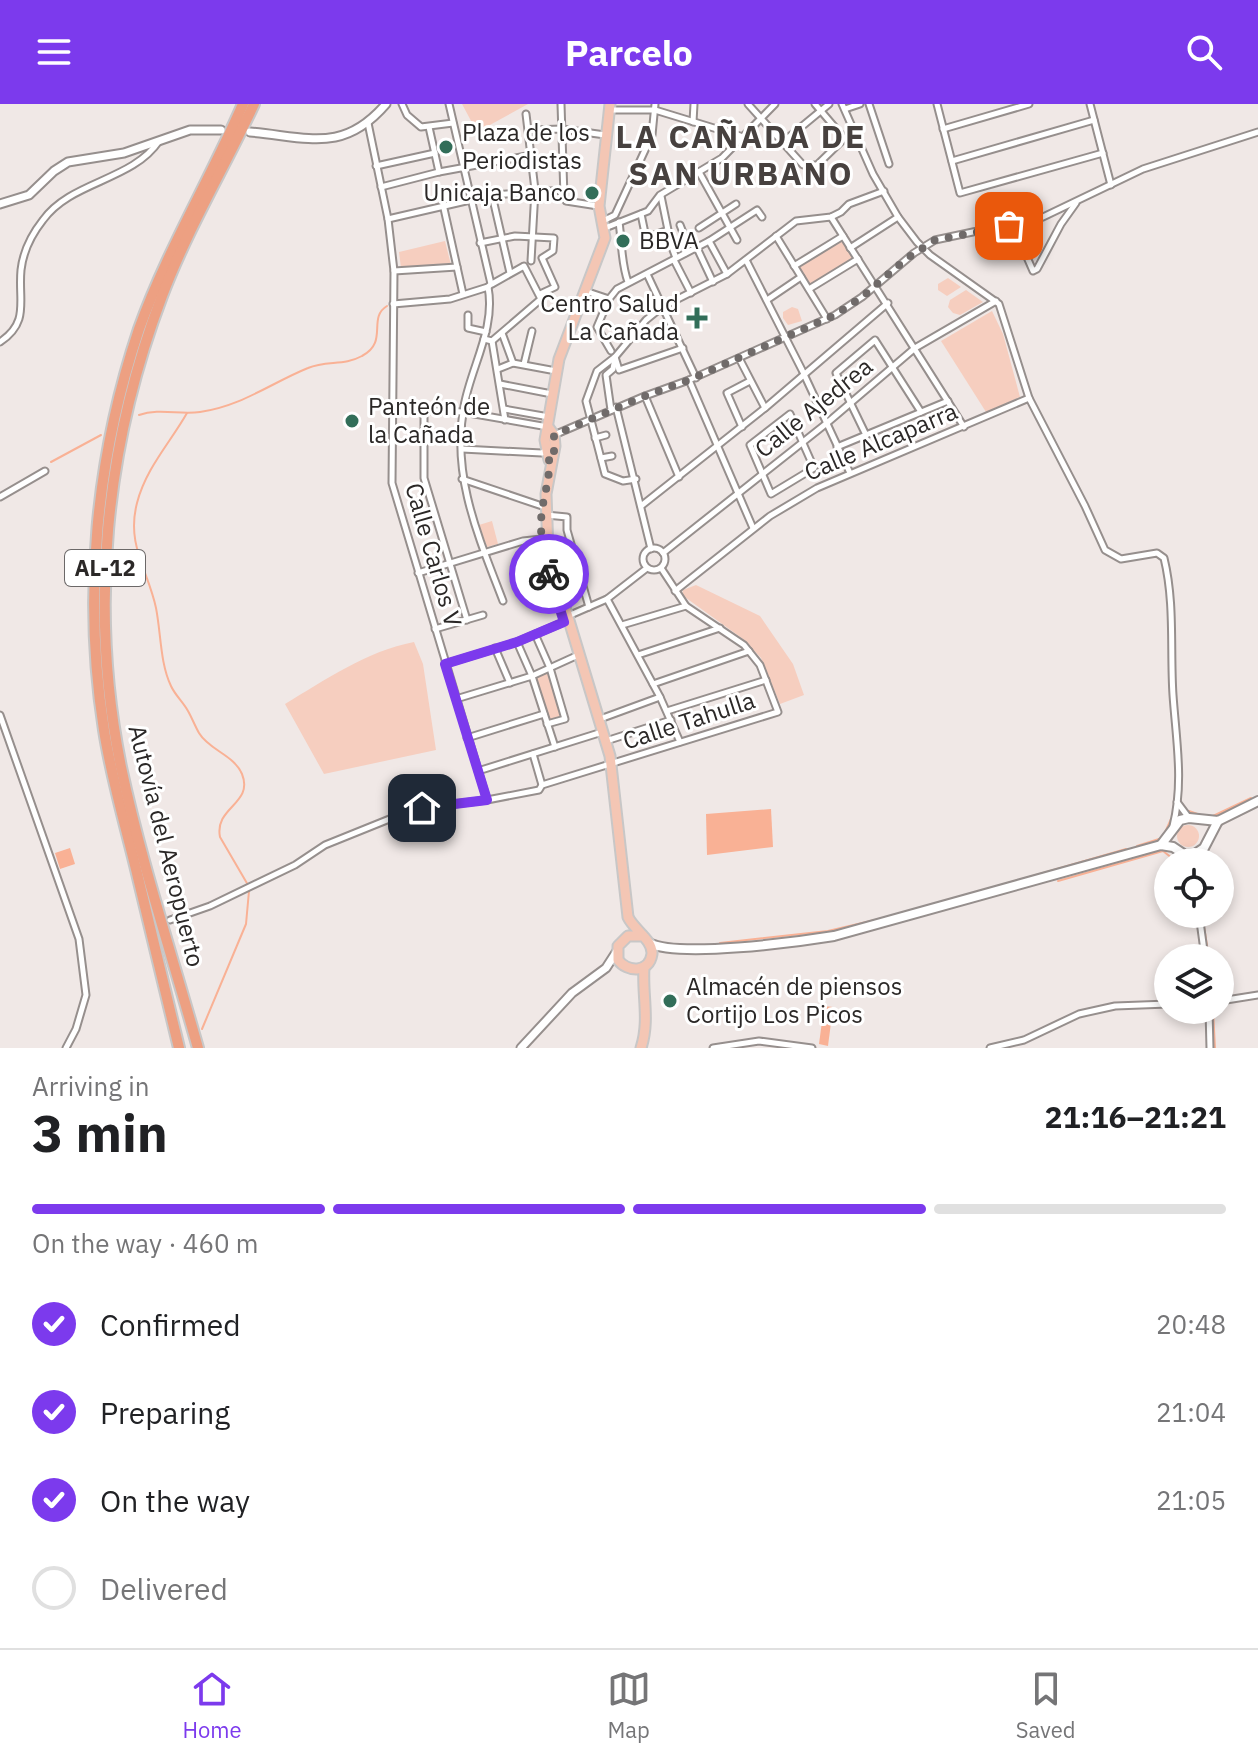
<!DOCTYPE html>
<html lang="en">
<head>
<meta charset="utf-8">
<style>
	body { margin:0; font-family:"IBM Plex Sans",sans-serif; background:#f2f2f2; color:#202124; height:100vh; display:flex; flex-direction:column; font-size:30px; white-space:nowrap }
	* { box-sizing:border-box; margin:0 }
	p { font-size:26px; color:#757577 }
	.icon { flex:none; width:44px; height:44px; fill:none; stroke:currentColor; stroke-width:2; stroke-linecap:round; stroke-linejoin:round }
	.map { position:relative; height:944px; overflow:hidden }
	.panel { display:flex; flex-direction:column; background:#fff; flex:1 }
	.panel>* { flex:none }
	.tools { position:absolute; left:1154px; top:744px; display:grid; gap:16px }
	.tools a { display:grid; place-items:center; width:80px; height:80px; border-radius:50%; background:#fff; box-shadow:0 4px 12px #0003; font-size:40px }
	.pin { position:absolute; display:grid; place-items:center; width:68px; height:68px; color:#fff; margin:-34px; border-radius:16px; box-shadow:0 4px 12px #0006 }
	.courier { position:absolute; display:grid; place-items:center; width:80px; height:80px; margin:-40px; border:6px solid #7c3aed; border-radius:50%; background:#fff; color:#222; box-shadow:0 2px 10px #0007 }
	.headline em { font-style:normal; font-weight:700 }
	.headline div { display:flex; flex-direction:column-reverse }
	.headline { display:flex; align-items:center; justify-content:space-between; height:136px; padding:0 32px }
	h1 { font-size:52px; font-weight:700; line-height:60px }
	.bar { display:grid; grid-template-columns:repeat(4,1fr); gap:12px 8px; align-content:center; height:96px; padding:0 32px }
	.bar i { height:10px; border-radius:6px; background:#e0e0e0 }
	.bar .on { background:#7c3aed }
	.bar p { grid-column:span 4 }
	ol { padding:0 32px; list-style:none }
	li { display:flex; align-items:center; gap:24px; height:88px }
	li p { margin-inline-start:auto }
	li .icon { padding:8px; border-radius:50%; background:#7c3aed; color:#fff; stroke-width:4 }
	li:last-child { color:#757577 }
	li i { width:44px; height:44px; border:4px solid #e0e0e0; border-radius:50% }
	header { display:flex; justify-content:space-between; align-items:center; height:104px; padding:0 32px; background:#7c3aed; color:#fff; font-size:36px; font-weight:700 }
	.menu { display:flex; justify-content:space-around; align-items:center; height:112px; border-top:2px solid #e0e0e0; background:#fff; font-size:22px; color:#757577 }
	.menu a { display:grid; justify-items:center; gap:4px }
	.menu .on { color:#7c3aed }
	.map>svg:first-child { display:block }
	.green { fill:#f6cebf }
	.water { fill:#f9b195 }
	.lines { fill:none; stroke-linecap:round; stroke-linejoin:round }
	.stream { stroke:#f9b195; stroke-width:2 }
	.minor-casing { stroke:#968f8d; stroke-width:9 }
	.tertiary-casing { stroke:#968f8d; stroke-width:11 }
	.secondary-casing { stroke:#968f8d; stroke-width:12 }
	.primary-casing { stroke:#c8c7c7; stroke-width:13 }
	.motorway-casing { stroke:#c8c7c7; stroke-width:14 }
	.minor { stroke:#fff; stroke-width:5 }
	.tertiary { stroke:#fff; stroke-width:7 }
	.secondary { stroke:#fff; stroke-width:8 }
	.primary { stroke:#f4c6b4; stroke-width:9 }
	.motorway { stroke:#eda082; stroke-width:10 }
	.done { stroke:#706b6a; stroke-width:8; stroke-dasharray:0 14.4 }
	.route { stroke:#7c3aed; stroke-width:10 }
	.poi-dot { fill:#326e59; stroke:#fff; stroke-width:3 }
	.labels { text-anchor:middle; stroke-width:6; stroke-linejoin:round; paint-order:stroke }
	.shield { fill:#fff; stroke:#6b6868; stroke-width:2 }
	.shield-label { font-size:22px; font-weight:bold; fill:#2b2827 }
	.poi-label { font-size:24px; fill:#2b2827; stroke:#fff; text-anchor:start }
	.street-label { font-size:24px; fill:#2b2827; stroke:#fff }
	.district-label { font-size:32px; font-weight:bold; letter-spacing:2px; fill:#47413f; stroke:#fff }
</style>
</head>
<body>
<header><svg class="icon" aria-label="menu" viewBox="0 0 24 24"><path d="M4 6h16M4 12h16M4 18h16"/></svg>Parcelo<svg class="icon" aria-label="search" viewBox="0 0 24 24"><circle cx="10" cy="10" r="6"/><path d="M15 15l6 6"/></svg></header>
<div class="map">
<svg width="1258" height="944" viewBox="0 0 1258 944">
	<rect width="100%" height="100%" fill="#f0e8e6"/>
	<g class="green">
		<polygon points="462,0 528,0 477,28"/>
		<polygon points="841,135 854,153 811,181 799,162"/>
		<polygon points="445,137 451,161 401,164 399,148"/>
		<polygon points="948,174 961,183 947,192 938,186 938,180"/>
		<polygon points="966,186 983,198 960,211 953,209 948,203 950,196"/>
		<polygon points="792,203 798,205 802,217 788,221 783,214 783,208"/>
		<polygon points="992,207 1003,230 1020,293 986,308 941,237"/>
		<polygon points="492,417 498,440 487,443 479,421"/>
		<polygon points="696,481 760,512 793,560 804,591 780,600 761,554 743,535 682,491 683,486"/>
		<path d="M414 538 423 560 436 646 324 670 285 600C325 576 367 547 414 538Z"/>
		<polygon points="550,564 565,615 547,620 532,572"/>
		<circle cx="1188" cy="732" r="11"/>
	</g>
	<g class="water">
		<polygon points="771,705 773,743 707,751 706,710"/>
		<polygon points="70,744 75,760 60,765 55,749"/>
		<polygon points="824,902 833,903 828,942 819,940"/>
	</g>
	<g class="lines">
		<g class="stream">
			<path d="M187 309C170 339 146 364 137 399 126 441 148 466 156 504 161 529 160 559 171 582 175 591 183 598 188 607 192 614 195 622 199 629 209 646 234 651 242 670 254 700 214 703 220 733L248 781"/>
			<path d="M139 311C159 304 180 311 200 308 242 302 271 279 308 264 326 256 344 262 362 252 389 238 367 214 387 202"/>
			<polyline points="51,358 101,331"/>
			<polyline points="1189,707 1203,712"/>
			<polyline points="1213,712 1251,694"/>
			<polyline points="1163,733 1171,715"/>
			<polyline points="1137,742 1159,735"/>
			<polyline points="1058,777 1163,747 1177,758"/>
			<polyline points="925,803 1126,745"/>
			<polyline points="1202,810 1209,854"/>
			<polyline points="720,839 828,827 892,812"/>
			<polyline points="1213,906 1215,944"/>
			<polyline points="202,925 246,820 249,787"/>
		</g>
		<g class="minor-casing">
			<g id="minor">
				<polyline points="402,0 407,11 421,23 453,19"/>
				<path d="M449 0 491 180 488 183C496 224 471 263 464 302 451 372 479 434 503 497"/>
				<polyline points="561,0 564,93 566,97 598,102"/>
				<polyline points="748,0 803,61 817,61 854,25"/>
				<polyline points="815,0 844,34"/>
				<path d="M842 0 873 70 898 113 917 138 930 151 999 200 1029 294 1085 402 1105 446 1121 455 1157 449 1164 454C1175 499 1170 546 1173 591 1176 635 1184 678 1173 722"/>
				<polyline points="869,0 889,60"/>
				<polyline points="937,0 960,89 1103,49"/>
				<polyline points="1090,0 1111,81"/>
				<polyline points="845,5 860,0"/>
				<polyline points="610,6 655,6 740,32"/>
				<polyline points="526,10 535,86 531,157"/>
				<polyline points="693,18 694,0"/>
				<polyline points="368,19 388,115 394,167 392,379 487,696"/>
				<polyline points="429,23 439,68"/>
				<polyline points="943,25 1029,0"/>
				<polyline points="530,26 562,25 605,31"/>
				<polyline points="783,38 829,0"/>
				<polyline points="952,57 1094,16"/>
				<polyline points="376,62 435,49"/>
				<polyline points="699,68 737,136"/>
				<polyline points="381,83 439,68 532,51"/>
				<polyline points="492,91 510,169"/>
				<polyline points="443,100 463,190"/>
				<polyline points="641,110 646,134 668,126 661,92"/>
				<polyline points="831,113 964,323"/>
				<polyline points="388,115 492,91 564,86"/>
				<polyline points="603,117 615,111 652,31 655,0"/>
				<path d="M619 118C622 139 621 159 628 178"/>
				<polyline points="680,121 686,136 685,149"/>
				<polyline points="1013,121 1033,167 1037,165 1061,120 1076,99"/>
				<polyline points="605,124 648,107 660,91 722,54 775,0"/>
				<polyline points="699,124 736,100"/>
				<polyline points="666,127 676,154"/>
				<polyline points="776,132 827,215"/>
				<polyline points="709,137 727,170"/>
				<polyline points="480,139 515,132 554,134 553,147 542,154 555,183 540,190"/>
				<polyline points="697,144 713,178"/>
				<polyline points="850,144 898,113"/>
				<polyline points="674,156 691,189"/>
				<polyline points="746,156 802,266 850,369"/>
				<polyline points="794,162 843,132"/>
				<polyline points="394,167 457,163"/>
				<polyline points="647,170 696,274"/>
				<polyline points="809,185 858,155"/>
				<polyline points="585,187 609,195"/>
				<polyline points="767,196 801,173"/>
				<polyline points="393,200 450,195 488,183"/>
				<polyline points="468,211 468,224 486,228"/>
				<polyline points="502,229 513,259"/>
				<polyline points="484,235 492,237 541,195 524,162 492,180"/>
				<polyline points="492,237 505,316"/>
				<path d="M0 238C30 218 18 197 21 166 23 148 32 130 43 116 71 77 132 77 159 37"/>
				<polyline points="611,247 597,223 609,195 617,185 709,137 757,106 762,113"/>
				<polyline points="615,253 619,266 683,244"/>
				<polyline points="739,254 765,304"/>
				<polyline points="524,260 532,227"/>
				<polyline points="498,265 513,259 556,267"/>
				<polyline points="689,276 753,424"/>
				<polyline points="500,280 552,290"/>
				<polyline points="645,292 679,373"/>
				<polyline points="616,303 651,445"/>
				<polyline points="392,305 463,308 548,323"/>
				<polyline points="504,305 549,313"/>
				<polyline points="424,306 424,374 467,516"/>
				<polyline points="611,306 606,271 613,265 615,254"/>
				<polygon points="790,310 814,364 771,390 750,341"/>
				<polyline points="742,323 727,289 750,277"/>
				<polyline points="554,331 645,292 689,276 835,211 862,193 914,149 935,136 1043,113 1143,65 1258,28"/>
				<polyline points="866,331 836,269 875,236 921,308"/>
				<polyline points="595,334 606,331"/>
				<polyline points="837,343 948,297"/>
				<polyline points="462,345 542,349 546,346"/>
				<polyline points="601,354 612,352"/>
				<polyline points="462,375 542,402"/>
				<polyline points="636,375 623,377 605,370 586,297 597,267 615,253 646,216 662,203 727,170 796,117 831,113 841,108 849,100 884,87"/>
				<polyline points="0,393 45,367"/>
				<polyline points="641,402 765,304 888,199"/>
				<polyline points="546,411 567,413 567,426 589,503"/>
				<circle cx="654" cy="455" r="11"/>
				<polyline points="663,449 827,319 915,244 996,197"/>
				<polyline points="418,469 523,437 541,435"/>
				<polyline points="675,487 770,412 817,384 1029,294"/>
				<polyline points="607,495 660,593 680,638"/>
				<polyline points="568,512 607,495 647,464"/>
				<polyline points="622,521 686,502"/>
				<polyline points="435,525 483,511"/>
				<polyline points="535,530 550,564 565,615 547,620"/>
				<polyline points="517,538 532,572 555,643"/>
				<polyline points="495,544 510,579"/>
				<polyline points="638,551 720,524"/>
				<polyline points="445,560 517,538 564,518"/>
				<polyline points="653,580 749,547"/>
				<polyline points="456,595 532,572 576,552"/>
				<polyline points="667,607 766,576"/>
				<polyline points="0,611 79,835 86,891 76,925 66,944"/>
				<polyline points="600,615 660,593"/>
				<polyline points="467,634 544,610"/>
				<polyline points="606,637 671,616"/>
				<polyline points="533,650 542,681"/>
				<polyline points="478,667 599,629"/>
				<polyline points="1177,698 1189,714"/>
				<polyline points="1199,810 1205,854"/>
				<polyline points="170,816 210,802 295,761 325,741 392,714 422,704 487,696 539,686 542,681 778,608 760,561 744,541 686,502 661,464"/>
				<polyline points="1220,897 1258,891"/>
				<polyline points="1209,906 1210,944"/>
				<polyline points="713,944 759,937 812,944"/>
				<polyline points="990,944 1024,936 1079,910 1115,902 1168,900"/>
			</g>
		</g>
		<g class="tertiary-casing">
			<g id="tertiary">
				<path d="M250 28C308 33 343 50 386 0"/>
				<polyline points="0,100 29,91 54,67 68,58 124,49 190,26 221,26"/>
				<polyline points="521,944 572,889 606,864 617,847"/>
			</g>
		</g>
		<g class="secondary-casing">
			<g id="secondary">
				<polyline points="1161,741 1180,716 1189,714 1218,717 1258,697"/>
				<path d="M649 839C679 854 797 838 834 832L1161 741 1173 743 1185 751 1195 750 1204 744 1218 717"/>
			</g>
		</g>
		<g class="primary-casing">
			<g id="primary">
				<path d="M549 324 554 331 555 342 546 390 548 447 610 652 628 813C634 826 653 836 652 850 649 870 627 868 618 856V842L628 832H641"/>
				<polyline points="549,356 545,336 559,255 605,134 599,102 610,0"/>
				<path d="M641 944C650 916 642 891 644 863"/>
			</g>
		</g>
		<g class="motorway-casing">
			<g id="motorway">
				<path d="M179 944C164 883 150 822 135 761 124 716 111 672 104 626 83 493 96 353 139 225 167 147 210 76 243 0"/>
				<path d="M198 944C172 851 141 758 121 663 89 505 105 342 162 192 187 126 224 64 254 0"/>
			</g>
		</g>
		<use href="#minor" class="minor"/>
		<use href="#tertiary" class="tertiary"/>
		<use href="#secondary" class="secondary"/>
		<use href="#primary" class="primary"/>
		<use href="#motorway" class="motorway"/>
	</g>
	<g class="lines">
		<path class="done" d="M549 470C543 449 539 428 542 406 545 386 552 368 548 348L554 347V331L645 292 689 276 835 211 862 193 906 155 935 136 1009 122"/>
		<polyline class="route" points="422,704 487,696 445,560 517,538 564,518 549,470"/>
	</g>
	<g class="poi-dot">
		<circle cx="446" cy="43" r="8"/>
		<circle cx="592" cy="89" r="8"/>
		<circle cx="623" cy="137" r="8"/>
		<path d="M693 202h8v8h8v8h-8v8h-8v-8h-8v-8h8z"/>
		<circle cx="352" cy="317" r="8"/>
		<circle cx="670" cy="897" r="8"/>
	</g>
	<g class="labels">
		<rect class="shield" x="65" y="446" width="80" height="36" rx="6"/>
		<g class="shield-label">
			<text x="105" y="472">AL-12</text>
		</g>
		<g class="poi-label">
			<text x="462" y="37">Plaza de los<tspan x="462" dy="28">Periodistas</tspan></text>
			<text x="576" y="97" text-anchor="end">Unicaja Banco</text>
			<text x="639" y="145">BBVA</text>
			<text x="679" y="208" text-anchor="end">Centro Salud<tspan x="679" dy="28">La Cañada</tspan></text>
			<text x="368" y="311">Panteón de<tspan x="368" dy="28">la Cañada</tspan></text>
			<text x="686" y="891">Almacén de piensos<tspan x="686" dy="28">Cortijo Los Picos</tspan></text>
		</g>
		<g class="street-label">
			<text transform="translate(814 304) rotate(-39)" y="8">Calle Ajedrea</text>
			<text transform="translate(881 338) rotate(-23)" y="8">Calle Alcaparra</text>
			<text transform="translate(433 451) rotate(74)" y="8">Calle Carlos V</text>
			<text transform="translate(689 617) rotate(-18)" y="8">Calle Tahulla</text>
			<text transform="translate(166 742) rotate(76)" y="8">Autovía del Aeropuerto</text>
		</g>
		<g class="district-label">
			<text x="741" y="44">LA CAÑADA DE<tspan x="741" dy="37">SAN URBANO</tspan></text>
		</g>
	</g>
</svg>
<div class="tools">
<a><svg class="icon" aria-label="locate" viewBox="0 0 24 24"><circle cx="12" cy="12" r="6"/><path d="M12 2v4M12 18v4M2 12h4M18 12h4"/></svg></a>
<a><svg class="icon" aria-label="layers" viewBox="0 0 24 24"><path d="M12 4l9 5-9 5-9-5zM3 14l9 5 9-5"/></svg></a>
</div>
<div class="pin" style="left:1009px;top:122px;background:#ea580c"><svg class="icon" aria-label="bag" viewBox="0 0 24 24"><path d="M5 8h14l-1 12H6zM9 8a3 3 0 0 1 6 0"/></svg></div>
<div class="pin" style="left:422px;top:704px;background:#1f2937"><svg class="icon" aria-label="home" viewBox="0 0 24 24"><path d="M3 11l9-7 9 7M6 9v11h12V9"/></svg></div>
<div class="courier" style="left:549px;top:470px"><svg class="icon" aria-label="bike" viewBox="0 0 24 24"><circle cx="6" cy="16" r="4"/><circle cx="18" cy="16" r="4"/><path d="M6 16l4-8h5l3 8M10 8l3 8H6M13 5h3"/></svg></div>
</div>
<section class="panel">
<div class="headline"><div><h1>3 min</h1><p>Arriving in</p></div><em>21:16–21:21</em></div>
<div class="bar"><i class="on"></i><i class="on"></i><i class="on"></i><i></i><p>On the way · 460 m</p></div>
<ol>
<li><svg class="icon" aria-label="check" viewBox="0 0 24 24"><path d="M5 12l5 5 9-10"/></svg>Confirmed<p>20:48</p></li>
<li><svg class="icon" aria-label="check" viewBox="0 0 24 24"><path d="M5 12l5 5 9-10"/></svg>Preparing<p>21:04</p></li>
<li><svg class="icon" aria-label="check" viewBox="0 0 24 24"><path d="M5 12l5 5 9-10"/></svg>On the way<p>21:05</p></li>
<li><i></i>Delivered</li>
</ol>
</section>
<nav class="menu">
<a class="on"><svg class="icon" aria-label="home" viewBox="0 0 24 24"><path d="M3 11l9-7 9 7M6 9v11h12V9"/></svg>Home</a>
<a><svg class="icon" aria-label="map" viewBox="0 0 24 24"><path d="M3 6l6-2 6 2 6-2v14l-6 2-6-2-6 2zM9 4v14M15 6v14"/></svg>Map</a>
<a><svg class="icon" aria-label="saved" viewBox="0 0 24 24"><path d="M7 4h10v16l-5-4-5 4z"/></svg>Saved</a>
</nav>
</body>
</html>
